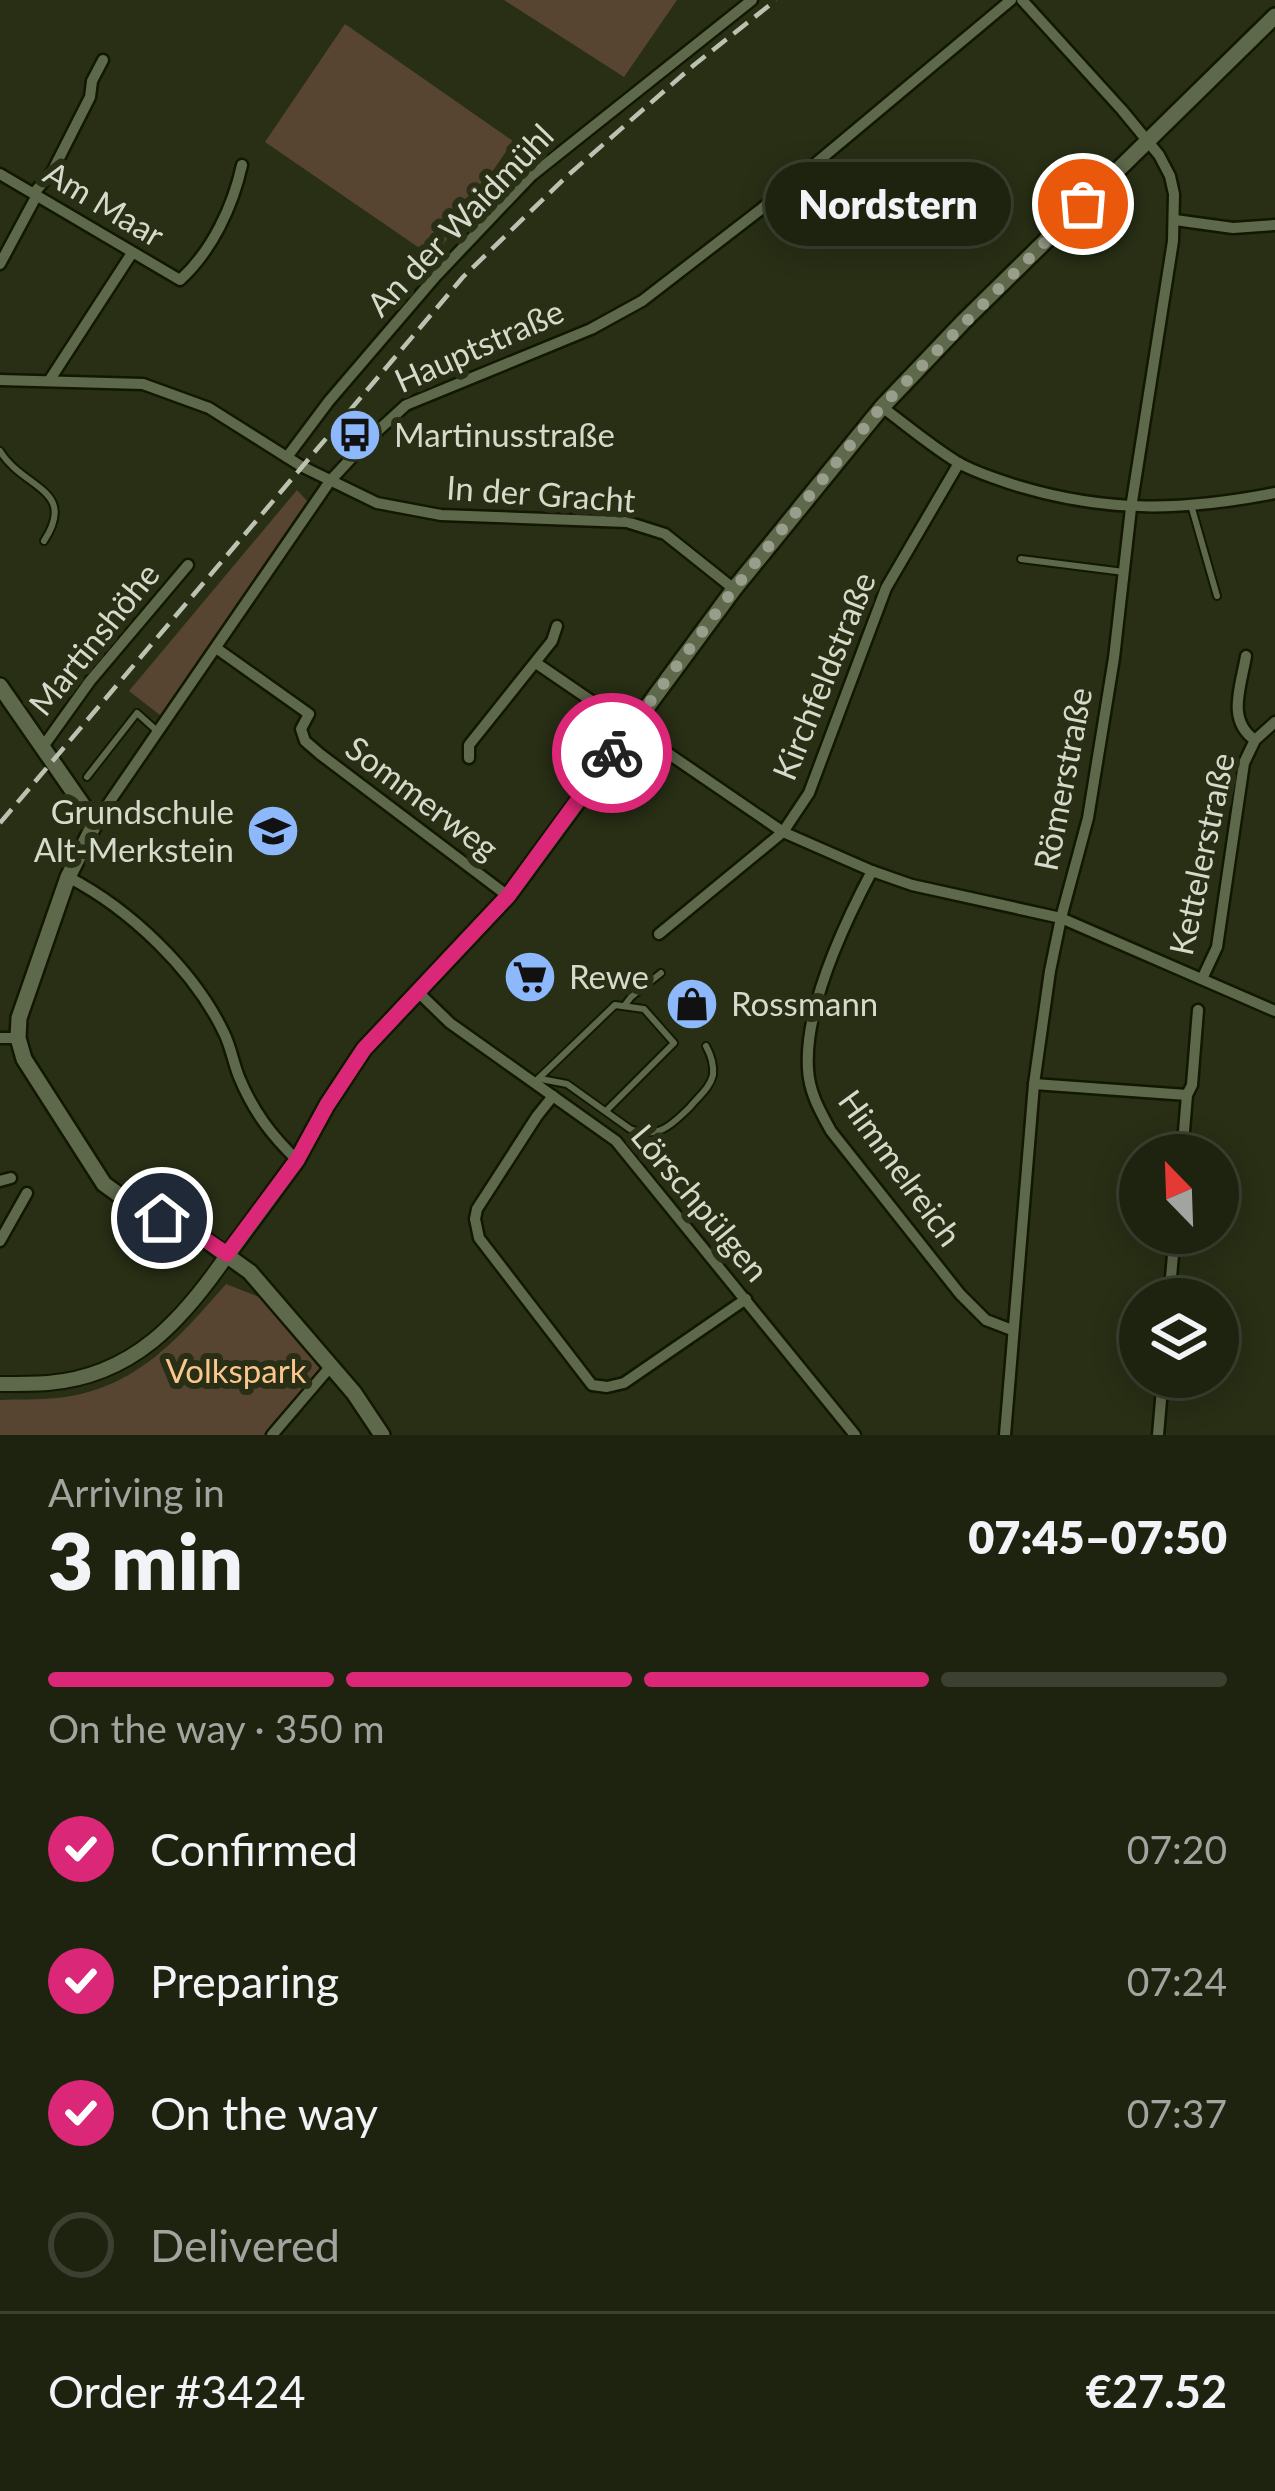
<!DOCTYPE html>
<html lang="en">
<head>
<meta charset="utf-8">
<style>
	body { margin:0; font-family:Lato,sans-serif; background:#2b2f1e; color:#f1f3f6; height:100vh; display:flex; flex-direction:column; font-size:45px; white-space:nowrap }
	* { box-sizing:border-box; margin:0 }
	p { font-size:39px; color:#a1a49f }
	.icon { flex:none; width:66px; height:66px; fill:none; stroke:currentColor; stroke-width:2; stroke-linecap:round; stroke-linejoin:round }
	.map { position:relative; height:1435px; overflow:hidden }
	.side { display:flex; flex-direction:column; background:#1e2310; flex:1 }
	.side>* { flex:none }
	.needle { width:78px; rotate:337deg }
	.controls { position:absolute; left:1119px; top:1134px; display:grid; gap:24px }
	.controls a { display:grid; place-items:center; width:120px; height:120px; border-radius:50%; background:#1e2310; box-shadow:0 6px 30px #0003,0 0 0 3px #3c4030; font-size:60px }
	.pin { position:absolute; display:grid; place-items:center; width:102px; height:102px; color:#fff; margin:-51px; border:6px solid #fff; border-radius:50%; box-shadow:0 3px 12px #0007 }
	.courier { position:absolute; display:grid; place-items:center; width:120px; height:120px; margin:-60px; border:9px solid #db2777; border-radius:50%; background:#fff; color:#222; box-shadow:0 3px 15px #0007 }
	.bubble { position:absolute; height:84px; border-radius:42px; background:#1e2310; box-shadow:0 6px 30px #0003,0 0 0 3px #3c4030; font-size:39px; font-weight:800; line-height:84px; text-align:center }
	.summary em { font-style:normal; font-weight:800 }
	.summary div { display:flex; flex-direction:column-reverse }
	.summary { display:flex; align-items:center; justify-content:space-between; height:204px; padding:0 48px }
	h1 { font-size:78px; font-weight:800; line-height:90px }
	.bar { display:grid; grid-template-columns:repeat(4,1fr); gap:18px 12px; align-content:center; height:144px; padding:0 48px }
	.bar i { height:15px; border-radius:9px; background:#3c4030 }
	.bar .current { background:#db2777 }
	.bar p { grid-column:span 4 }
	.line { display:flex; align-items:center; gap:30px; padding:0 48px; border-top:3px solid #3c4030 }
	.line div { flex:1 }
	ol { padding:0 48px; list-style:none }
	li { display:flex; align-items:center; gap:36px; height:132px }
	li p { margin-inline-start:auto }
	li .icon { padding:12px; border-radius:50%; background:#db2777; color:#fff; stroke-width:4 }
	li:last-child { color:#a1a49f }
	li i { width:66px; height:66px; border:6px solid #3c4030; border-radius:50% }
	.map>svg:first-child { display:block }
	.green { fill:#574532 }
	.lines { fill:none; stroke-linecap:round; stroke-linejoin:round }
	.service-casing { stroke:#111701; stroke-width:10 }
	.minor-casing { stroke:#111701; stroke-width:15 }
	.tertiary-casing { stroke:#111701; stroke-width:18 }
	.secondary-casing { stroke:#111701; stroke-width:20 }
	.service { stroke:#5e684b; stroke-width:6 }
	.minor { stroke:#5e684b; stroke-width:10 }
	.tertiary { stroke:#5e684b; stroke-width:14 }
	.secondary { stroke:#5e684b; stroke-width:15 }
	.rail { stroke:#bcc2b1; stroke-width:4.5; stroke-dasharray:18 9; stroke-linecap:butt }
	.done { stroke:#989e8b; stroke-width:12; stroke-dasharray:0 21.6 }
	.route { stroke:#db2777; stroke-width:15 }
	.labels { text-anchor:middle; stroke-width:12; stroke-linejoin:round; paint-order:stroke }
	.street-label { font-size:33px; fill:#d5dacb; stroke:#282f15 }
	.poi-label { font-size:33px; fill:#d5dacb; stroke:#282f15; text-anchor:start }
	.park-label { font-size:33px; fill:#fbc68d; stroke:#282f15 }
</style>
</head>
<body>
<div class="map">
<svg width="1275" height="1435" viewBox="0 0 1275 1435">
	<rect width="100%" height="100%" fill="#282f15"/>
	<g class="green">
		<polygon points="504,0 677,0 624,77"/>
		<polygon points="345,24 513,141 434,258 265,142"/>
		<polygon points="297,490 307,501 160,715 129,691"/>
		<path d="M226 1284 259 1297 292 1330 323 1368 265 1435H0V1400C19 1399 38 1400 57 1398 135 1390 178 1339 226 1284Z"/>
	</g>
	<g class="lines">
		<g class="service-casing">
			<g id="service">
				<path d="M0 451C23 489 78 489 44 541"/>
				<polyline points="1191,505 1217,596"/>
				<polyline points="1021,559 1124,572"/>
				<polyline points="87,777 137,713 156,730"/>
				<polyline points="625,1005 631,997 661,973"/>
				<polyline points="538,1079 615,1005 644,1009 674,1043 606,1111"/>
				<path d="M541 1079 567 1084 630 1129C657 1140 672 1125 690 1107 698 1097 710 1088 713 1075 714 1065 711 1055 706 1046"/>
			</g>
		</g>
		<g class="minor-casing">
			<g id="minor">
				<path d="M0 174 180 280C212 251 233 206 242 165"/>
				<polyline points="34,193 52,172 90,97 92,81 103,60"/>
				<polyline points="1175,220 1233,228 1275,225"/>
				<polyline points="0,264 37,195"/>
				<polyline points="0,380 143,384 209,408 301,466 377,503 441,515 627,522 665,534 734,589"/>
				<polyline points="49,381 132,253"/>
				<path d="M882 407C906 425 931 446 957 462 976 473 997 479 1018 486 1108 513 1183 511 1275 493"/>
				<polyline points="287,457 329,401 436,276 531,176 752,0"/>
				<polyline points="216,648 309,714 301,729 305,741 320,754 508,896"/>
				<path d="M1246 656C1241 687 1226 720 1255 740"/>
				<polyline points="536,663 783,832 872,871 912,885 1061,918 1275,1011"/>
				<polyline points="42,748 90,681 188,565"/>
				<polyline points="469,758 469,745 552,641 557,626"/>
				<polyline points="95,823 330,481 371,437 406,405 591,329 642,301 760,210 1011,0"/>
				<path d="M872 871C844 924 804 1009 808 1069 809 1092 820 1111 831 1131L960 1294 986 1320 1012 1330"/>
				<path d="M68 877C130 909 194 970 224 1033 231 1047 233 1062 239 1077 253 1111 271 1135 297 1160"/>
				<polyline points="659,934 783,832 809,793 886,588 959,463"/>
				<polyline points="1202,979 1217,947 1244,763 1255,740 1275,722"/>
				<polyline points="418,992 450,1023 616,1141 855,1435"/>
				<polyline points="0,1038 18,1038"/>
				<polyline points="1034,1084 1187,1095"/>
				<polyline points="553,1096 537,1116 477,1209 475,1219 479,1238 592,1385 607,1387 624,1383 746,1299"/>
				<polyline points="1182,1155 1187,1095 1192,1085 1198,1010"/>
				<polyline points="0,1181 11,1178"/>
				<polyline points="0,1241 27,1193"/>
				<polyline points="1169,1299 1175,1233"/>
				<polyline points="272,1435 331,1366"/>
				<polyline points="1005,1435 1034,1084 1050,971 1061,918 1088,818 1114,658 1131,508 1173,241 1174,194 1170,176 1159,155 1122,110 1022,0"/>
				<polyline points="1158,1435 1163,1377"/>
			</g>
		</g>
		<g class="tertiary-casing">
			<path id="tertiary" d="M0 1384C16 1384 32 1384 48 1383 133 1376 182 1321 228 1254"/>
		</g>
		<g class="secondary-casing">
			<g id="secondary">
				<polyline points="0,686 95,823 68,877 19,1018 18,1038 24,1059 104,1184 133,1205 200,1236 250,1272 354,1393 382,1435"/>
				<polyline points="228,1254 297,1160 327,1105 364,1049 508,896 734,589 882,407 964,321 1275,16"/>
			</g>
		</g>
		<use href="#service" class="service"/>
		<use href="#minor" class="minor"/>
		<use href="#tertiary" class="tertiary"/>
		<use href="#secondary" class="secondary"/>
		<polyline class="rail" points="0,823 463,277 566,177 694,65 776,0"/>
	</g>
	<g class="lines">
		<polyline class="done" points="612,753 734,589 882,406 1083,204"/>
		<polyline class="route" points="162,1218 200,1236 227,1254 297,1160 327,1105 364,1049 508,896 612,753"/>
	</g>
	<defs>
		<g id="bus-disc" transform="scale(2.7)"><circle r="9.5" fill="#8db9fc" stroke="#282f15"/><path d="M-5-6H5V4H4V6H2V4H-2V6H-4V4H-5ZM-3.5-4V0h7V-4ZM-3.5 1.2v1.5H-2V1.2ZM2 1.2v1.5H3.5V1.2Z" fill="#111"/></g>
		<g id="school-disc" transform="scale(2.7)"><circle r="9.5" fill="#8db9fc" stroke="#282f15"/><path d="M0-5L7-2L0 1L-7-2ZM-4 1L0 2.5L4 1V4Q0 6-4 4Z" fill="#111"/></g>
		<g id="supermarket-disc" transform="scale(2.7)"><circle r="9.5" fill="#8db9fc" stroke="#282f15"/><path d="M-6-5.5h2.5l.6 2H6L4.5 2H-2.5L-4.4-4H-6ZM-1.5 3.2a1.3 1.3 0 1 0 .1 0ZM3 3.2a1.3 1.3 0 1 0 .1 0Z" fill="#111"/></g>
		<g id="shop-disc" transform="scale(2.7)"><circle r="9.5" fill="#8db9fc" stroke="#282f15"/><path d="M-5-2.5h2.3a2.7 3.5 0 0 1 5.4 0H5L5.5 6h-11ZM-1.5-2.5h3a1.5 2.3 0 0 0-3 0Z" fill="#111"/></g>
	</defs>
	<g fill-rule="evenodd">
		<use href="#bus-disc" x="355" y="435"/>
		<use href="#school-disc" x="273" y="831"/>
		<use href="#supermarket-disc" x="530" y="977"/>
		<use href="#shop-disc" x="692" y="1004"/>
	</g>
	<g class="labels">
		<g class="street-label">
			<text transform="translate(104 204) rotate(31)" y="12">Am Maar</text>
			<text transform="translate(460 220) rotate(-46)" y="12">An der Waidmühl</text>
			<text transform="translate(479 346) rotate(-24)" y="12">Hauptstraße</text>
			<text transform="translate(541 494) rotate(4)" y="12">In der Gracht</text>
			<text transform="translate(94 639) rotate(-51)" y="12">Martinshöhe</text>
			<text transform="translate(824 676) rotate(-68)" y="12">Kirchfeldstraße</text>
			<text transform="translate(1063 779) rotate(-79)" y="12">Römerstraße</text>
			<text transform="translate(422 798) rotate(37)" y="12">Sommerweg</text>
			<text transform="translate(1202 854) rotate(-78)" y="12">Kettelerstraße</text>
			<text transform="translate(900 1168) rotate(54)" y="12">Himmelreich</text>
			<text transform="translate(700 1203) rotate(50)" y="12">Lörschpülgen</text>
		</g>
		<g class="poi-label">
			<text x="394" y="447">Martinusstraße</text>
			<text x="234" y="824" text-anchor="end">Grundschule<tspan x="234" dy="38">Alt-Merkstein</tspan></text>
			<text x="569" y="989">Rewe</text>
			<text x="731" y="1016">Rossmann</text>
		</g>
		<g class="park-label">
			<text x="236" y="1383">Volkspark</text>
		</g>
	</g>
</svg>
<div class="controls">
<a><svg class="needle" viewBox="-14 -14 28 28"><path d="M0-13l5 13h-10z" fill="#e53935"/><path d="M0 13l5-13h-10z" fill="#a1a49f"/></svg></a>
<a><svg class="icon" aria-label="layers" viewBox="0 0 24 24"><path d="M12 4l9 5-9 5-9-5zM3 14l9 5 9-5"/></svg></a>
</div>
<div class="pin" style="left:1083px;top:204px;background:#ea580c"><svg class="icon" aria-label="bag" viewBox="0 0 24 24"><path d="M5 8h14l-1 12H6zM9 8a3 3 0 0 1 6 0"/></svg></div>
<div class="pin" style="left:162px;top:1218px;background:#1f2937"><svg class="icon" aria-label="home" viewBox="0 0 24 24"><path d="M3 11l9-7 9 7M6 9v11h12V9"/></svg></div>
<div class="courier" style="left:612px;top:753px"><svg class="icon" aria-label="bike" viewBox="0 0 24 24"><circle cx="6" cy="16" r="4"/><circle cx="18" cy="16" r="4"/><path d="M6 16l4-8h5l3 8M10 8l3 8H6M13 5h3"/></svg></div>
<div class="bubble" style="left:765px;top:162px;width:246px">Nordstern</div>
</div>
<section class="side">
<div class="summary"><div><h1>3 min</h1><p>Arriving in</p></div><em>07:45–07:50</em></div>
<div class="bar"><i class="current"></i><i class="current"></i><i class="current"></i><i></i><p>On the way · 350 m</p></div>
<ol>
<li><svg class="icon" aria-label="check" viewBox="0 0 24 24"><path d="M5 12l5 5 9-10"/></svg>Confirmed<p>07:20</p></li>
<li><svg class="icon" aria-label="check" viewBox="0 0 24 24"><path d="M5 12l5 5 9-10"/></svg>Preparing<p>07:24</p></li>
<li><svg class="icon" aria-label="check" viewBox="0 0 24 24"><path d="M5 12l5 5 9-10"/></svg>On the way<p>07:37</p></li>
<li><i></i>Delivered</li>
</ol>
<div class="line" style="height:156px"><div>Order #3424</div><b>€27.52</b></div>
</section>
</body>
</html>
